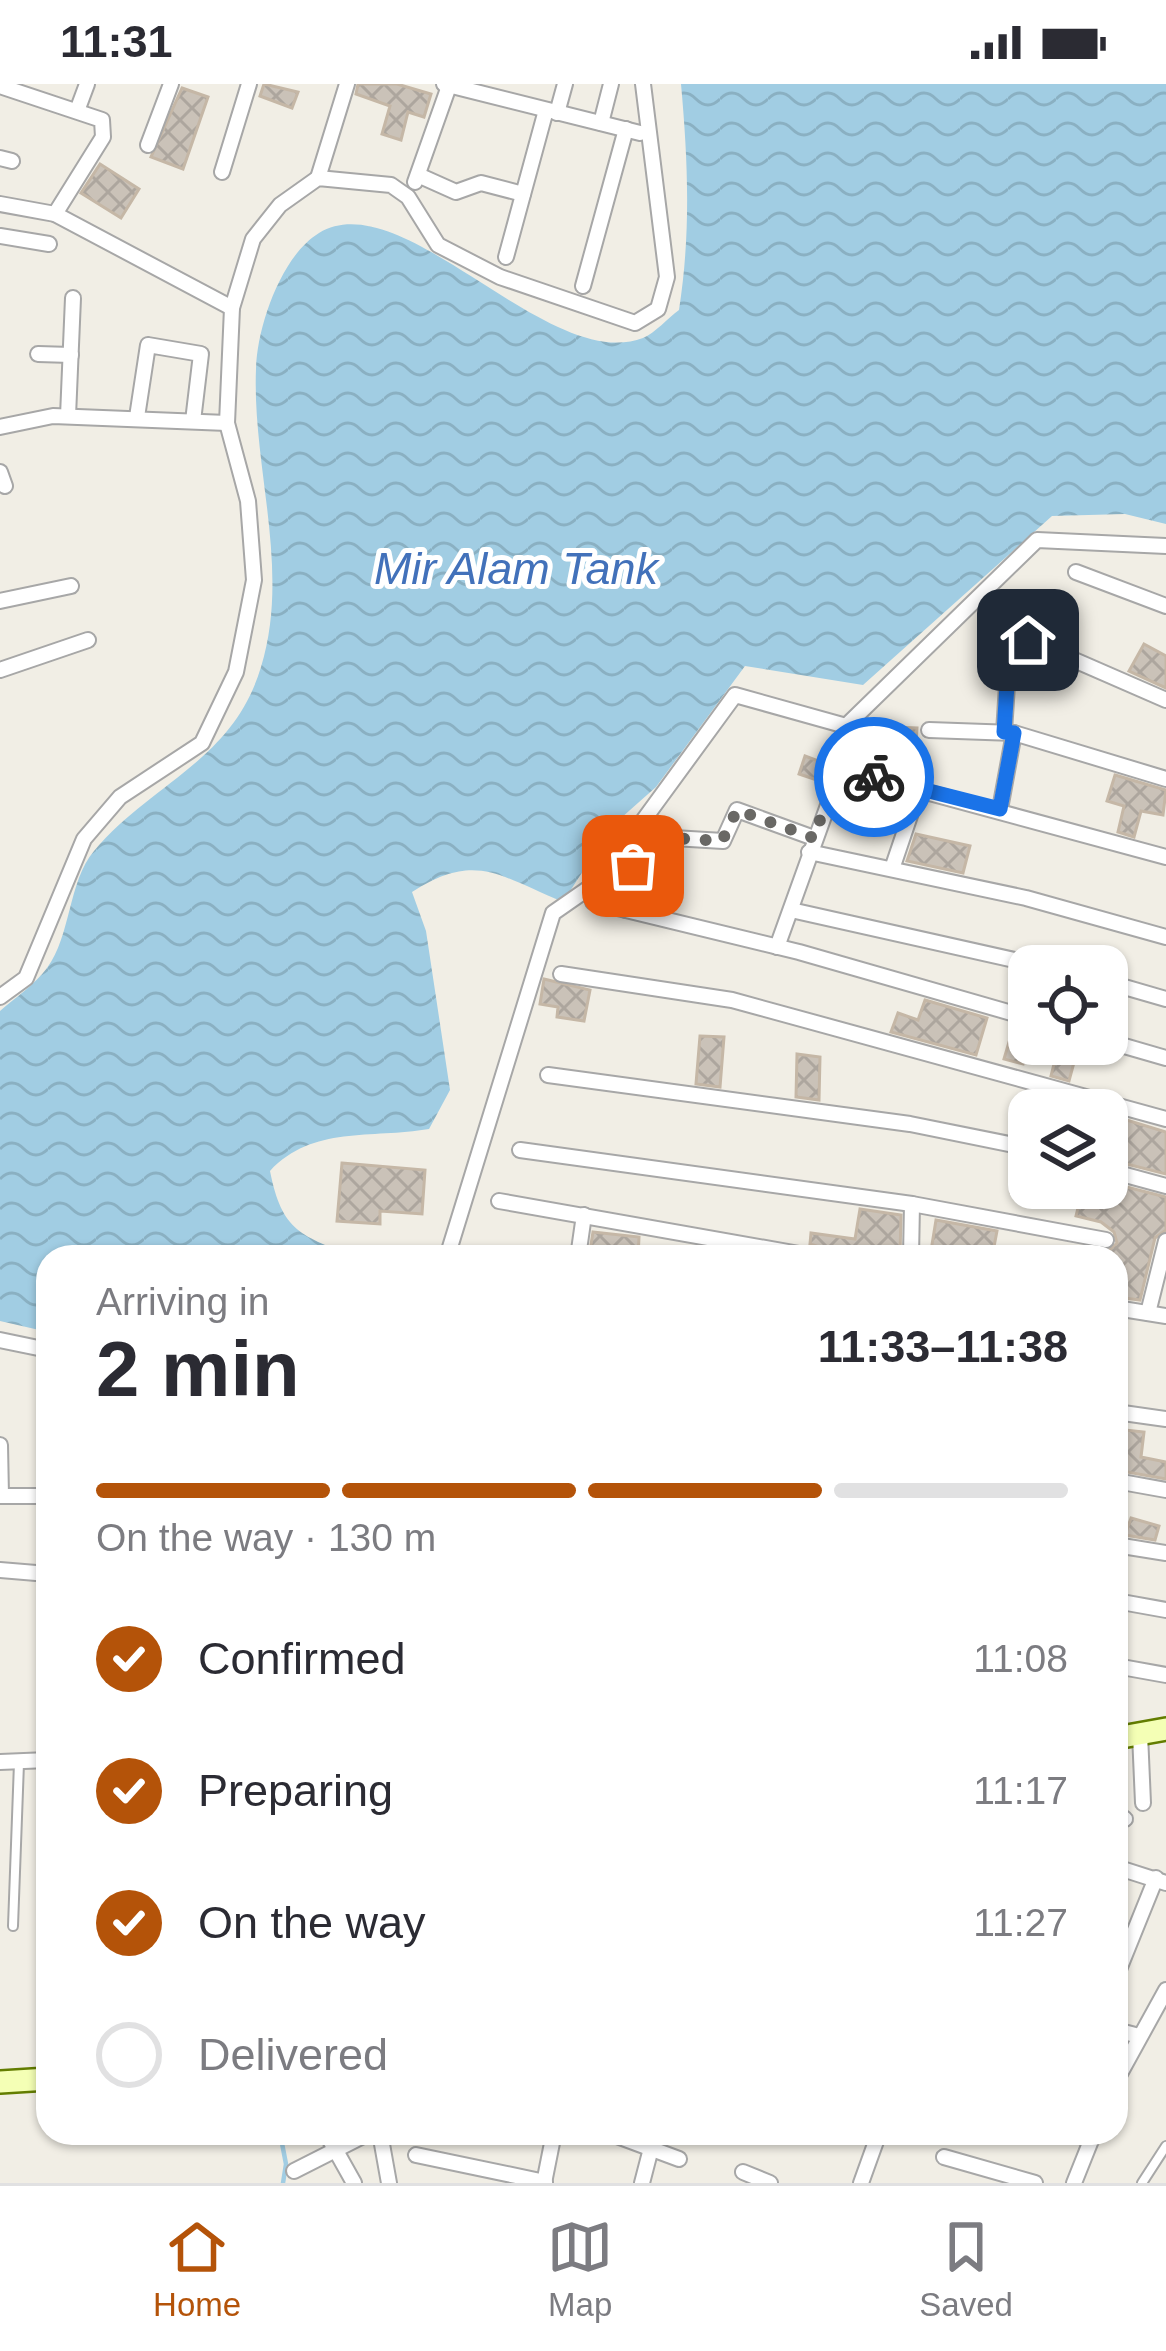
<!DOCTYPE html>
<html lang="en">
<head>
<meta charset="utf-8">
<style>
	body { margin:0; font-family:Arial,sans-serif; background:#f2f2f3; color:#2b2b33; height:100vh; display:flex; flex-direction:column; font-size:45px; white-space:nowrap }
	* { box-sizing:border-box; margin:0 }
	p { font-size:39px; color:#7c7c81 }
	.icon { flex:none; width:66px; height:66px; fill:none; stroke:currentColor; stroke-width:2; stroke-linecap:round; stroke-linejoin:round }
	.map { position:relative; flex:1; overflow:hidden }
	.panel { position:absolute; left:36px; top:1161px; width:1092px; height:900px; display:flex; flex-direction:column; background:#fff; border-radius:36px; box-shadow:0 3px 9px #0004 }
	.panel>* { flex:none }
	.buttons { position:absolute; left:1008px; top:861px; display:grid; gap:24px }
	.buttons a { display:grid; place-items:center; width:120px; height:120px; border-radius:24px; background:#fff; box-shadow:0 3px 9px #0004; font-size:60px }
	.pin { position:absolute; display:grid; place-items:center; width:102px; height:102px; color:#fff; margin:-51px; border-radius:24px; box-shadow:0 6px 18px #0006 }
	.courier { position:absolute; display:grid; place-items:center; width:120px; height:120px; margin:-60px; border:9px solid #1a73e8; border-radius:50%; background:#fff; color:#222; box-shadow:0 3px 15px #0007 }
	.overview em { font-style:normal; font-weight:700 }
	.overview div { display:flex; flex-direction:column-reverse }
	.overview { display:flex; align-items:center; justify-content:space-between; height:204px; padding:0 60px }
	h1 { font-size:78px; font-weight:700; line-height:90px }
	.bar { display:grid; grid-template-columns:repeat(4,1fr); gap:18px 12px; align-content:center; height:144px; padding:0 60px }
	.bar i { height:15px; border-radius:9px; background:#e1e1e2 }
	.bar .selected { background:#b45309 }
	.bar p { grid-column:span 4 }
	ol { padding:0 60px; list-style:none }
	li { display:flex; align-items:center; gap:36px; height:132px }
	li p { margin-inline-start:auto }
	li .icon { padding:12px; border-radius:50%; background:#b45309; color:#fff; stroke-width:4 }
	li:last-child { color:#7c7c81 }
	li i { width:66px; height:66px; border:6px solid #e1e1e2; border-radius:50% }
	.status { display:flex; justify-content:space-between; align-items:center; height:84px; padding:0 60px; background:#fff; direction:ltr }
	.status svg { height:33px; fill:currentColor }
	.dock { display:flex; justify-content:space-around; align-items:center; height:168px; border-top:3px solid #e1e1e2; background:#fff; font-size:33px; color:#7c7c81 }
	.dock a { display:grid; justify-items:center; gap:6px }
	.dock .selected { color:#b45309 }
	.map>svg:first-child { display:block }
	.water { fill:url(#water-waves) }
	.lines { fill:none; stroke-linecap:round; stroke-linejoin:round }
	.stream { stroke:#a1cde3; stroke-width:4.5 }
	.building { fill:url(#building-cross-hatch); stroke:#c5b7a6; stroke-width:3 }
	.lane-casing { stroke:#a7a7a7; stroke-width:12 }
	.street-casing { stroke:#a7a7a7; stroke-width:18 }
	.secondary-casing { stroke:#637d00; stroke-width:26 }
	.lane { stroke:#fff; stroke-width:8 }
	.street { stroke:#fff; stroke-width:14 }
	.secondary { stroke:#f4ffb5; stroke-width:21 }
	.done { stroke:#696865; stroke-width:12; stroke-dasharray:0 21.6 }
	.route { stroke:#1a73e8; stroke-width:15 }
	.labels { text-anchor:middle; stroke-width:10; stroke-linejoin:round; paint-order:stroke }
	.water-label { font-size:45px; font-style:italic; fill:#4271ba; stroke:#fff }
</style>
</head>
<body>
<div class="status"><b>11:31</b><svg viewBox="0 0 49 12"><path d="M0 12V9h3v3zM5 12V6h3v6zM10 12V3h3v9zM15 12V0h3v12zM26 1h20v11H26zM47 4h2v5h-2z"/></svg></div>
<div class="map">
<svg width="1166" height="2099" viewBox="0 0 1166 2099">
	<defs>
		<pattern id="water-waves" width="16" height="10" patternUnits="userSpaceOnUse" patternTransform="scale(3)"><rect width="16" height="10" fill="#a1cde3"/><path d="M0 5q4-4 8 0t8 0" fill="none" stroke="#8ab0c2"/></pattern>
		<pattern id="building-cross-hatch" width="8" height="8" patternUnits="userSpaceOnUse" patternTransform="scale(3)"><rect width="8" height="8" fill="#cac2b8"/><path d="M0 0l8 8M0 8l8-8" fill="none" stroke="#ada69e"/></pattern>
	</defs>
	<rect width="100%" height="100%" fill="#f1eee5"/>
	<path class="water" d="M681 0H1166V440L1125 430 1052 432 863 601 745 582 656 703 612 742 563 818C499 792 476 767 412 808L426 847 450 1006 429 1045C371 1055 313 1041 270 1087 282 1148 301 1152 357 1173H48V1248L0 1237V927C15 914 35 900 47 884 71 852 68 798 94 767 151 699 233 677 261 583 291 486 252 383 256 285 257 243 281 172 319 149 403 98 548 290 643 254 655 249 668 234 679 226 691 149 688 77 681 0Z"/>
	<g class="lines">
		<polyline class="stream" points="280,2049 286,2080 283,2099"/>
	</g>
	<g class="building">
		<polygon points="264,0 298,8 292,24 260,12"/>
		<polygon points="358,0 397,0 431,10 424,33 408,28 401,56 382,50 390,22 356,10"/>
		<polygon points="182,4 208,13 183,85 151,73"/>
		<polygon points="100,80 139,105 121,134 81,109"/>
		<polygon points="1144,560 1166,572 1166,604 1129,587"/>
		<polygon points="892,643 917,644 914,692 890,687"/>
		<polygon points="805,672 829,681 823,698 799,690"/>
		<polygon points="1115,691 1166,706 1163,731 1141,727 1134,753 1118,748 1124,722 1107,717"/>
		<polygon points="916,750 970,762 963,789 907,777"/>
		<polygon points="544,895 590,906 584,937 557,933 558,923 540,920"/>
		<polygon points="925,916 987,934 976,971 891,948 898,929 918,936"/>
		<polygon points="1014,941 1029,945 1023,980 1004,975"/>
		<polygon points="700,952 724,953 720,1003 696,1000"/>
		<polygon points="1059,960 1079,960 1069,997 1051,992"/>
		<polygon points="797,970 820,973 819,1016 796,1013"/>
		<polygon points="1107,1030 1166,1048 1166,1090 1107,1075"/>
		<polygon points="1020,1074 1029,1075 1029,1114 1011,1109"/>
		<polygon points="342,1079 425,1086 422,1130 380,1127 380,1140 337,1137"/>
		<polygon points="1107,1098 1166,1113 1166,1146 1155,1154 1140,1216 1116,1213 1116,1173 1106,1169 1117,1159 1114,1148 1101,1138 1076,1132 1083,1104 1107,1104"/>
		<polygon points="860,1125 901,1131 900,1173 850,1173 810,1160 811,1149 855,1155"/>
		<polygon points="936,1136 997,1147 992,1173 930,1173"/>
		<polygon points="593,1148 639,1153 638,1173 589,1173"/>
		<polygon points="1116,1345 1144,1348 1141,1373 1166,1378 1166,1395 1116,1386"/>
		<polygon points="1131,1434 1159,1442 1155,1456 1125,1451"/>
	</g>
	<g class="lines">
		<g class="lane-casing">
			<g id="lane">
				<polyline points="13,1842 19,1679"/>
				<polyline points="1142,2099 1166,2062"/>
			</g>
		</g>
		<g class="street-casing">
			<g id="street">
				<polyline points="444,0 640,49"/>
				<polyline points="0,2 102,36 103,53 55,130"/>
				<polyline points="77,27 87,0"/>
				<polyline points="557,29 565,0"/>
				<polyline points="601,39 611,0"/>
				<polyline points="148,61 171,0"/>
				<polyline points="0,74 12,77"/>
				<polyline points="222,88 249,0"/>
				<polyline points="418,91 456,108 481,99 523,110"/>
				<polyline points="318,94 347,0"/>
				<polyline points="415,98 449,2"/>
				<polyline points="0,120 55,130 232,224"/>
				<polyline points="0,152 49,160"/>
				<polyline points="506,173 546,26"/>
				<polyline points="583,202 626,45"/>
				<polyline points="38,270 71,271"/>
				<polyline points="68,332 73,214"/>
				<polyline points="137,333 148,261 201,270 193,337"/>
				<polyline points="0,343 53,332 227,339"/>
				<polyline points="0,388 5,402"/>
				<polyline points="1076,488 1166,522"/>
				<polyline points="0,517 71,502"/>
				<polyline points="1003,545 1166,616"/>
				<polyline points="0,586 88,556"/>
				<polyline points="929,646 1014,649 1166,695"/>
				<polyline points="1004,648 1007,601 1028,556"/>
				<polyline points="1000,725 1014,649"/>
				<polyline points="809,768 1026,814 1166,853"/>
				<polyline points="892,785 919,705"/>
				<polyline points="593,818 799,868 1029,934"/>
				<polyline points="626,826 633,781 657,753 723,757 737,726 814,754"/>
				<polyline points="791,826 1041,882"/>
				<polyline points="777,863 841,685 1166,773"/>
				<polyline points="561,890 732,916 1166,1035"/>
				<polyline points="1107,898 1166,915"/>
				<polyline points="0,913 26,894 84,755 120,713 202,659 236,588 254,496 248,417 227,339 232,224 253,155 280,121 318,94 391,101 408,113 438,161 500,193 635,239 658,225 667,193 643,0"/>
				<polyline points="1107,957 1166,974"/>
				<polyline points="548,991 910,1040 1029,1064"/>
				<polyline points="520,1066 912,1120 1106,1156"/>
				<polyline points="1107,1086 1166,1102"/>
				<polyline points="499,1117 816,1173"/>
				<polyline points="504,1172 530,1173"/>
				<polyline points="447,1173 553,829 599,797 735,611 846,642 1037,456 1166,462"/>
				<polyline points="578,1173 584,1131"/>
				<polyline points="911,1173 912,1120"/>
				<polyline points="1116,1224 1166,1232"/>
				<polyline points="1148,1229 1166,1157"/>
				<polyline points="0,1256 48,1266"/>
				<polyline points="1116,1328 1166,1335"/>
				<polyline points="0,1361 1,1412"/>
				<polyline points="1116,1397 1166,1406"/>
				<polyline points="0,1412 48,1412"/>
				<polyline points="1116,1461 1166,1469"/>
				<polyline points="0,1486 48,1490"/>
				<polyline points="1116,1517 1166,1526"/>
				<polyline points="1116,1582 1166,1591"/>
				<polyline points="1140,1650 1143,1719"/>
				<polyline points="0,1678 48,1676"/>
				<polyline points="1116,1728 1125,1735"/>
				<polyline points="1116,1783 1166,1799"/>
				<polyline points="1116,1893 1156,1794"/>
				<polyline points="1116,1946 1139,1952"/>
				<polyline points="1116,1997 1166,1906"/>
				<polyline points="326,2049 354,2099"/>
				<polyline points="380,2049 389,2099"/>
				<polyline points="609,2049 679,2075"/>
				<polyline points="1066,2049 1092,2055"/>
				<polyline points="416,2071 545,2098"/>
				<polyline points="944,2073 1035,2099"/>
				<polyline points="294,2087 369,2049"/>
				<polyline points="743,2088 770,2099"/>
				<polyline points="544,2099 554,2049"/>
				<polyline points="642,2099 655,2049"/>
				<polyline points="861,2099 879,2049"/>
				<polyline points="1074,2099 1094,2049"/>
			</g>
		</g>
		<g class="secondary-casing">
			<g id="secondary">
				<polyline points="1116,1654 1166,1645"/>
				<polyline points="0,1998 48,1995"/>
			</g>
		</g>
		<use href="#lane" class="lane"/>
		<use href="#street" class="street"/>
		<use href="#secondary" class="secondary"/>
	</g>
	<g class="lines">
		<polyline class="done" points="633,782 657,753 722,757 737,726 814,754 836,688 874,693"/>
		<polyline class="route" points="874,693 1000,725 1014,649 1004,648 1007,601 1028,556"/>
	</g>
	<g class="labels">
		<g class="water-label">
			<text x="516" y="500">Mir Alam Tank</text>
		</g>
	</g>
</svg>
<div class="buttons">
<a><svg class="icon" aria-label="locate" viewBox="0 0 24 24"><circle cx="12" cy="12" r="6"/><path d="M12 2v4M12 18v4M2 12h4M18 12h4"/></svg></a>
<a><svg class="icon" aria-label="layers" viewBox="0 0 24 24"><path d="M12 4l9 5-9 5-9-5zM3 14l9 5 9-5"/></svg></a>
</div>
<div class="pin" style="left:633px;top:782px;background:#ea580c"><svg class="icon" aria-label="bag" viewBox="0 0 24 24"><path d="M5 8h14l-1 12H6zM9 8a3 3 0 0 1 6 0"/></svg></div>
<div class="pin" style="left:1028px;top:556px;background:#1f2937"><svg class="icon" aria-label="home" viewBox="0 0 24 24"><path d="M3 11l9-7 9 7M6 9v11h12V9"/></svg></div>
<div class="courier" style="left:874px;top:693px"><svg class="icon" aria-label="bike" viewBox="0 0 24 24"><circle cx="6" cy="16" r="4"/><circle cx="18" cy="16" r="4"/><path d="M6 16l4-8h5l3 8M10 8l3 8H6M13 5h3"/></svg></div>
<section class="panel">
<div class="overview"><div><h1>2 min</h1><p>Arriving in</p></div><em>11:33–11:38</em></div>
<div class="bar"><i class="selected"></i><i class="selected"></i><i class="selected"></i><i></i><p>On the way · 130 m</p></div>
<ol>
<li><svg class="icon" aria-label="check" viewBox="0 0 24 24"><path d="M5 12l5 5 9-10"/></svg>Confirmed<p>11:08</p></li>
<li><svg class="icon" aria-label="check" viewBox="0 0 24 24"><path d="M5 12l5 5 9-10"/></svg>Preparing<p>11:17</p></li>
<li><svg class="icon" aria-label="check" viewBox="0 0 24 24"><path d="M5 12l5 5 9-10"/></svg>On the way<p>11:27</p></li>
<li><i></i>Delivered</li>
</ol>
</section>
</div>
<nav class="dock">
<a class="selected"><svg class="icon" aria-label="home" viewBox="0 0 24 24"><path d="M3 11l9-7 9 7M6 9v11h12V9"/></svg>Home</a>
<a><svg class="icon" aria-label="map" viewBox="0 0 24 24"><path d="M3 6l6-2 6 2 6-2v14l-6 2-6-2-6 2zM9 4v14M15 6v14"/></svg>Map</a>
<a><svg class="icon" aria-label="saved" viewBox="0 0 24 24"><path d="M7 4h10v16l-5-4-5 4z"/></svg>Saved</a>
</nav>
</body>
</html>
